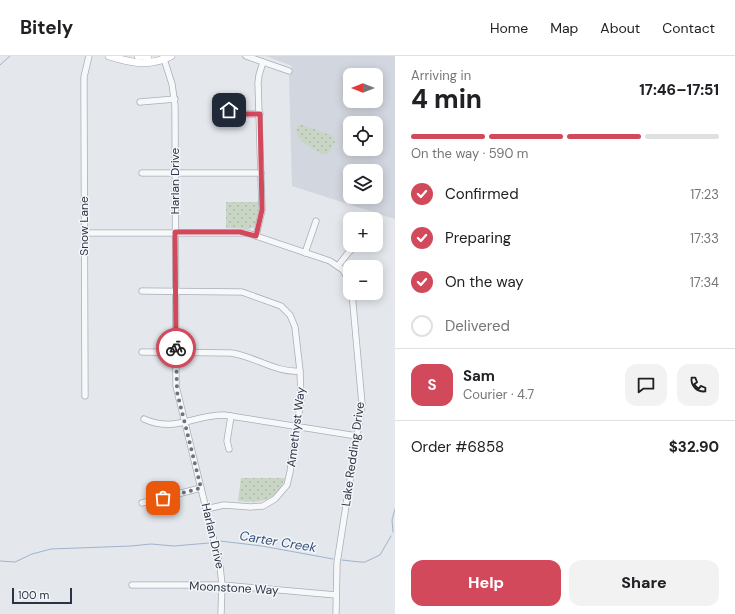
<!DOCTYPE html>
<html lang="en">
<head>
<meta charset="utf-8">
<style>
	body { margin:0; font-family:"DM Sans",sans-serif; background:#f2f2f2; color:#202124; height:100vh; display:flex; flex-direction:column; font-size:15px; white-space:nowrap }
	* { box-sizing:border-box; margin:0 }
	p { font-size:13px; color:#757577 }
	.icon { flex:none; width:22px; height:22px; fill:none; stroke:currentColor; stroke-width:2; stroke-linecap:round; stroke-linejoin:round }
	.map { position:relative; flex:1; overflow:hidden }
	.sheet { display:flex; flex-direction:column; background:#fff; width:340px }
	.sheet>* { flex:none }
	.needle { width:26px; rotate:270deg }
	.fabs { position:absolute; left:343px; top:12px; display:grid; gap:8px }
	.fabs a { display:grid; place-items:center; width:40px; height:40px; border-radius:8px; background:#fff; box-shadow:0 2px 10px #0003; font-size:20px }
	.scale { position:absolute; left:12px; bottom:10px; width:60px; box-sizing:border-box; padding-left:4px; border:2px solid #2b3445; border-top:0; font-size:11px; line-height:14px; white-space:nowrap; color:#2b3445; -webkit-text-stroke:3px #f4f6f9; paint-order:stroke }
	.pin { position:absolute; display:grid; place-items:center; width:34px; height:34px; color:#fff; margin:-17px; border-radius:8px; box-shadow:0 2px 6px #0006 }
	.courier { position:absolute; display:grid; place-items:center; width:40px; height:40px; margin:-20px; border:3px solid #d1495b; border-radius:50%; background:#fff; color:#222; box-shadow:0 1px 5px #0007 }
	.overview em { font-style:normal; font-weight:800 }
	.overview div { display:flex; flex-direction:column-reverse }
	.overview { display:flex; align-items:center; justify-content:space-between; height:68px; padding:0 16px }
	h1 { font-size:26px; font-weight:800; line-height:30px }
	.bar { display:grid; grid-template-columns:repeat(4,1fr); gap:6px 4px; align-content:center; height:48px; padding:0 16px }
	.bar i { height:5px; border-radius:3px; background:#e0e0e0 }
	.bar .active { background:#d1495b }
	.bar p { grid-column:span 4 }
	.line { display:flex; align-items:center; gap:10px; padding:0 16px; border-top:1px solid #e0e0e0 }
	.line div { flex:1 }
	.round { display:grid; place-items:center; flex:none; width:42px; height:42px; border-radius:12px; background:#f2f2f2 }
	ol { padding:0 16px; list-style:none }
	li { display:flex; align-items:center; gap:12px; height:44px }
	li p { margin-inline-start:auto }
	li .icon { padding:4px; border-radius:50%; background:#d1495b; color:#fff; stroke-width:4 }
	li:last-child { color:#757577 }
	li i { width:22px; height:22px; border:2px solid #e0e0e0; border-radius:50% }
	.action { display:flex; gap:8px; margin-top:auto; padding:8px 16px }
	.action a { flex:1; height:46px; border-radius:12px; background:#d1495b; color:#fff; font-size:16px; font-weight:800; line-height:46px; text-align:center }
	.action a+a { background:#f2f2f2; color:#202124 }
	header { display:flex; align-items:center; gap:24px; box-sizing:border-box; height:56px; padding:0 20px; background:#fff; border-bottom:1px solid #e0e0e0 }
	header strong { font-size:19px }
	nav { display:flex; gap:22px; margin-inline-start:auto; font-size:14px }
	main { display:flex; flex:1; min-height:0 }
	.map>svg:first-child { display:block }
	.built { fill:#d2d6de; fill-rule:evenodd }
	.grass { fill:url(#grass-dots) }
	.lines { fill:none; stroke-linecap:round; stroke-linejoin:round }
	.stream { stroke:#9fb4cc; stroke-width:1 }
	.minor-casing { stroke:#a9aeb7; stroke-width:7 }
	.major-casing { stroke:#a3abb8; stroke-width:8 }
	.minor { stroke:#f7f8fa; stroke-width:5.5 }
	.major { stroke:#fff; stroke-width:7 }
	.done { stroke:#6c737f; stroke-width:4; stroke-dasharray:0 7.2 }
	.route { stroke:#d1495b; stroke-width:5 }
	.labels { text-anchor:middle; stroke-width:3; stroke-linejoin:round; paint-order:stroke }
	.street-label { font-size:12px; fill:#2b3445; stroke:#f4f6f9 }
	.water-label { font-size:13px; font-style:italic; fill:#34527a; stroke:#f4f6f9 }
</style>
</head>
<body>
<header>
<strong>Bitely</strong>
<nav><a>Home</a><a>Map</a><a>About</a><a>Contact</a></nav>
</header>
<main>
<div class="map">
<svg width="395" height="558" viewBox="0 0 395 558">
	<defs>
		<pattern id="grass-dots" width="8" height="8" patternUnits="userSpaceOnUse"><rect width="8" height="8" fill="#c9d6c5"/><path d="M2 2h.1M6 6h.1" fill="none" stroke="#adb8ab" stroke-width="1.8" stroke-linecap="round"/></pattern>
	</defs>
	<rect width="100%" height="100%" fill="#e4e7ec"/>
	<path class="built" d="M266 0H395V163L292 130 289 20 292 10ZM350 19H376V45H350ZM350 67H376V93H350ZM350 115H376V141H350Z"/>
	<g class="grass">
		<path d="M300 68 333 80 335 86C332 89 332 96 328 98 322 100 303 88 300 83 297 80 296 76 297 71Z"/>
		<polygon points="226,146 258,146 258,159 254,171 250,173 226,172"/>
		<path d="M241 422H285C277 446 260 447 238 445Z"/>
	</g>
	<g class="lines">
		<g class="stream">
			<polyline points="0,9 10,0"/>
			<polyline points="393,476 392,464 395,453"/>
			<polyline points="220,485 262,490 333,503"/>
			<polyline points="342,504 360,506 365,506 380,499 391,480"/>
			<polyline points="0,505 15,506 32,498 51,493 131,490 151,488 174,490 209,487"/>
		</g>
		<g class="minor-casing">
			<g id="minor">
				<polyline points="163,0 172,28 175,50 176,330 220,510 222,529 221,558"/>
				<polyline points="246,0 289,15"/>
				<polyline points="140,46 175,43"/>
				<polyline points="229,54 240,58 260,58"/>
				<polyline points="142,117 261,117"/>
				<polyline points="84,177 247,177 330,205 343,214 350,227"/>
				<polyline points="256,180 262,154 258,27 259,19 263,6"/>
				<polyline points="305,197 316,165"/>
				<polyline points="338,210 348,197 356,189"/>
				<polyline points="142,235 242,236 281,250 290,259 295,271 300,315 301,343 290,416 287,429 275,443 263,450 251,451 224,449 206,453"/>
				<path d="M142 296 231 297C254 300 276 317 300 315"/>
				<polyline points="85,340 84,39 84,21 89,0"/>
				<path d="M144 363C175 377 193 359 224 359L357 380"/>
				<polyline points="229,393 227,385 231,360"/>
				<polyline points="142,447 201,432"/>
				<polyline points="132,529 222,529 336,539"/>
				<polyline points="336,558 337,507 362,348 352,237"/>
			</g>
		</g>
		<g class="major-casing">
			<g id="major">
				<path d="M109 0C131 7 150 11 171 0"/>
				<polyline points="138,0 148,0"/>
			</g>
		</g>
		<use href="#minor" class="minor"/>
		<use href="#major" class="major"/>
	</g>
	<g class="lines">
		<polyline class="done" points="163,442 201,432 177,336 176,292"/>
		<polyline class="route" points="176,292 175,176 240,176 256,180 262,154 260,58 240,58 229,54"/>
	</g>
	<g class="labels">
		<g class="street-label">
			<text transform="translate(175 125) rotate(-90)" y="4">Harlan Drive</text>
			<text transform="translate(84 170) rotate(-90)" y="4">Snow Lane</text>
			<text transform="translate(296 371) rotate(-83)" y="4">Amethyst Way</text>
			<text transform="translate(353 398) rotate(-82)" y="4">Lake Redding Drive</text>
			<text transform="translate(213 480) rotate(77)" y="4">Harlan Drive</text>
			<text transform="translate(234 532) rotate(3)" y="4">Moonstone Way</text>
		</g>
		<g class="water-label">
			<text transform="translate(278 485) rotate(9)" y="5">Carter Creek</text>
		</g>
	</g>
</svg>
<div class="fabs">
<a><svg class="needle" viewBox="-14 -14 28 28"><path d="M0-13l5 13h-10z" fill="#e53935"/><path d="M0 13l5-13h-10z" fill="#757577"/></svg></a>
<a><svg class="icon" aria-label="locate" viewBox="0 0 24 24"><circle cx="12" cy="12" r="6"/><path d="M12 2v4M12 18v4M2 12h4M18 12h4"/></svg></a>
<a><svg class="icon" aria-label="layers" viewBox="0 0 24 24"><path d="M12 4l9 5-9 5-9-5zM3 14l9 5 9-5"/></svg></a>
<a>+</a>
<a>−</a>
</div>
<div class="scale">100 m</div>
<div class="pin" style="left:163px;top:442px;background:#ea580c"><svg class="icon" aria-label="bag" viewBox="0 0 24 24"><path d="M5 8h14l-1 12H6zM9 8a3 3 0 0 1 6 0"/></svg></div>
<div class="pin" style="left:229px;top:54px;background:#1f2937"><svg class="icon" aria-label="home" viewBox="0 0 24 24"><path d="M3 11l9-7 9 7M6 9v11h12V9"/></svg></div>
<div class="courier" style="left:176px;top:292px"><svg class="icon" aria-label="bike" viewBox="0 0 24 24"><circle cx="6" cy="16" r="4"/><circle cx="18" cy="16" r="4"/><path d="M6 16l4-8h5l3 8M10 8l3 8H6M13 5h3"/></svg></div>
</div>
<section class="sheet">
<div class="overview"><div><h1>4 min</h1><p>Arriving in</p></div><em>17:46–17:51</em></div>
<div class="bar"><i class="active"></i><i class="active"></i><i class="active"></i><i></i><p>On the way · 590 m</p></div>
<ol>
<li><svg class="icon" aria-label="check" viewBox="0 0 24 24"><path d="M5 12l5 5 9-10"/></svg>Confirmed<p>17:23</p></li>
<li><svg class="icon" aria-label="check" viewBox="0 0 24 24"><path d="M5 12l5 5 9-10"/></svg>Preparing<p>17:33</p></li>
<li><svg class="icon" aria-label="check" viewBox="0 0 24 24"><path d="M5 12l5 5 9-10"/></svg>On the way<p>17:34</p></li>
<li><i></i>Delivered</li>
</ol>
<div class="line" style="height:72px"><b class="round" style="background:#d1495b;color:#fff">S</b><div><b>Sam</b><p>Courier · 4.7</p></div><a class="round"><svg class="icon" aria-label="chat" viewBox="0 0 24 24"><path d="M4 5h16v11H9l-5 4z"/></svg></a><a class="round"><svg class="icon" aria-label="phone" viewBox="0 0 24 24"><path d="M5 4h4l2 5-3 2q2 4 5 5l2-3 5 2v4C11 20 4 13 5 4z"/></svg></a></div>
<div class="line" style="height:52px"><div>Order #6858</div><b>$32.90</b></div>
<div class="action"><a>Help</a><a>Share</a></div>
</section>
</main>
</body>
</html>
